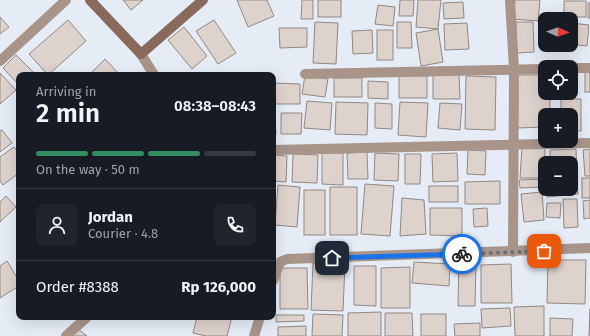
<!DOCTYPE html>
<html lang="en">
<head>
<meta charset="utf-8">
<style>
	body { margin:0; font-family:"Fira Sans",sans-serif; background:#20242c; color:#f1f3f6; height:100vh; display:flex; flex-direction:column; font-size:15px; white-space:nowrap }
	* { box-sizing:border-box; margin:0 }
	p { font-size:13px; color:#9ea1a6 }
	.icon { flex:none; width:22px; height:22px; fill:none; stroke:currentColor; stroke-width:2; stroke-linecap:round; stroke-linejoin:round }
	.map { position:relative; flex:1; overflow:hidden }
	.drawer { position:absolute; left:16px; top:72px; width:260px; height:248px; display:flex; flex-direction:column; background:#171b24; border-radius:8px; box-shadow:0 4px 16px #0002 }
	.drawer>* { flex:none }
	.needle { width:26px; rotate:92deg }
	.tools { position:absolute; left:538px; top:12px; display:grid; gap:8px }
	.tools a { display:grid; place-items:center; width:40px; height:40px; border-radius:8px; background:#171b24; box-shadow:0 4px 16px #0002; font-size:20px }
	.pin { position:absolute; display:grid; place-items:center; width:34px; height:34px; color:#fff; margin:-17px; border-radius:8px; box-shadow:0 2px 6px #0006 }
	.courier { position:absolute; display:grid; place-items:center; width:40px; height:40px; margin:-20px; border:3px solid #1a73e8; border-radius:50%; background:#fff; color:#222; box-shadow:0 1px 5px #0007 }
	.head em { font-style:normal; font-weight:600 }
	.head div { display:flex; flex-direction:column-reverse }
	.head { display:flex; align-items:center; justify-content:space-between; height:68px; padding:0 20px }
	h1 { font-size:26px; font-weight:600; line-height:30px }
	.bar { display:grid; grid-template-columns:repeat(4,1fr); gap:6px 4px; align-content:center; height:48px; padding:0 20px }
	.bar i { height:5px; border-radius:3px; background:#363941 }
	.bar .on { background:#348c61 }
	.bar p { grid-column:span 4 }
	.line { display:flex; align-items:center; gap:10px; padding:0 20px; border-top:1px solid #363941 }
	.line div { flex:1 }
	.round { display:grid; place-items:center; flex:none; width:42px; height:42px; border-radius:8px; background:#20242c }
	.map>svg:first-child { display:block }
	.building { fill:#ded2cd; stroke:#928782 }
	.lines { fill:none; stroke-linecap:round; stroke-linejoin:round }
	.street { stroke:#a9948a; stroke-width:10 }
	.secondary { stroke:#88695c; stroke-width:10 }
	.done { stroke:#6a6f75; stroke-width:4; stroke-dasharray:0 7.2 }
	.route { stroke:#1a73e8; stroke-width:5 }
</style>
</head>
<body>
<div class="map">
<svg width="590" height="336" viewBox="0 0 590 336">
	<rect width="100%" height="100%" fill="#e5ecf6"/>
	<g class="building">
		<polygon points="123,0 143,0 131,10"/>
		<polygon points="237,0 267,0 274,16 248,27"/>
		<polygon points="302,0 313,0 313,19 301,19"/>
		<rect x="318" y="0" width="23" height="17"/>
		<polygon points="400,0 414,0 413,16 399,16"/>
		<polygon points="418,0 441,0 438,29 416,27"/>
		<polygon points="515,0 540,0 538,21 513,19"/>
		<rect x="564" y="1" width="22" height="16"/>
		<polygon points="463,2 464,18 444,19 443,3"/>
		<rect x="588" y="3" width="2" height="15"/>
		<polygon points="378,5 395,7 393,26 375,24"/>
		<polygon points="0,17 9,27 0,34"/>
		<polygon points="545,18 555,19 545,19 545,32 543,32"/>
		<polygon points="68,20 86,41 48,75 29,54"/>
		<polygon points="214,20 236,53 218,64 196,31"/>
		<polygon points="315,22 338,23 336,64 313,63"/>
		<polygon points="397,22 411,22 412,48 397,48"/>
		<polygon points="516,22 533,22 534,52 517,53"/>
		<polygon points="467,23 469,49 445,50 444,24"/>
		<polygon points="571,23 589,25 587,46 571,44"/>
		<polygon points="184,27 207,56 192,69 168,40"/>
		<polygon points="279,28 307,28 307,47 280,48"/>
		<polygon points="438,29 443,62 421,66 416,33"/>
		<polygon points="372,30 373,53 353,54 352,31"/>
		<rect x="377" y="30" width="16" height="30"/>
		<polygon points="16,55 36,75 19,75 19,85 3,68"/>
		<polygon points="105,59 120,75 89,75"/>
		<rect x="585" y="72" width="5" height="20"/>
		<polygon points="0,73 16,90 0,104"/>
		<polygon points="433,74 459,74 460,99 433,99"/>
		<polygon points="305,75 328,79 325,97 302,94"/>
		<polygon points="517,75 545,75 545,93 550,93 550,115 545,115 545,127 517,128"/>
		<rect x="399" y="76" width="28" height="22"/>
		<polygon points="466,76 496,77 495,130 465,129"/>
		<rect x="334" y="78" width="28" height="19"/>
		<polygon points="368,81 388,82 388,99 368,98"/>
		<polygon points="273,83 300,84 300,104 273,104"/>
		<polygon points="561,99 581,99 581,131 571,131 571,115 561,115"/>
		<polygon points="307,101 332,103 330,130 304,128"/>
		<polygon points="336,102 368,103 367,135 335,134"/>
		<polygon points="400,102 428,103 426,137 398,135"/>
		<polygon points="375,103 392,104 392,129 375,128"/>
		<polygon points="440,103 462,104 460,130 438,128"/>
		<polygon points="281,113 302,113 301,134 281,134"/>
		<polygon points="273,114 275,114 276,134 273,135"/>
		<polygon points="2,130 12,143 0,152 0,131"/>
		<polygon points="14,147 19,154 19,173 3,185 0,181 0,157"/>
		<polygon points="522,147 545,148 544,178 520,178"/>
		<polygon points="576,149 577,176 571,176 571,163 550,163 550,150"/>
		<polygon points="590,149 590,176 585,176 583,150"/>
		<polygon points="468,150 486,151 485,175 467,174"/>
		<polygon points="367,152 368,179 348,179 347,153"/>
		<polygon points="322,153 343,153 343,185 322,184"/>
		<polygon points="375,153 399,154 398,181 374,180"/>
		<polygon points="457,153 458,181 433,182 432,154"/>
		<polygon points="293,154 318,155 317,183 292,182"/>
		<polygon points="405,154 421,154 420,184 405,184"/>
		<polygon points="273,155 287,156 286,182 273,181"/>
		<rect x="582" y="178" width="8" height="20"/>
		<polygon points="541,179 541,187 520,188 519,180"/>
		<polygon points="577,180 578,194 547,197 546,189 571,189 571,181"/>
		<polygon points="500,181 500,204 465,204 465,182"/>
		<polygon points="365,184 394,186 390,236 361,234"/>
		<polygon points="278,185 300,187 297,227 275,225"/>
		<rect x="429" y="186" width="29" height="16"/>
		<rect x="330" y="187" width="27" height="48"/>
		<rect x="304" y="190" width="21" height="45"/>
		<polygon points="542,192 544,220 524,222 521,194"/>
		<polygon points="6,196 16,207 0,222 0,202"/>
		<polygon points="402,198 424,200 426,234 400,236"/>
		<polygon points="563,199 577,199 578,227 564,228"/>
		<polygon points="590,200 590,218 584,219 583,201"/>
		<polygon points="547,203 561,203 560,218 546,217"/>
		<polygon points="430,208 462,208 462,236 430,235"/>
		<polygon points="487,208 488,226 474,227 473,209"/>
		<polygon points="459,260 476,260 475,306 458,306"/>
		<polygon points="548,260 586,260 585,304 547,303"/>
		<polygon points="7,261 19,281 19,286 0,298 0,266"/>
		<polygon points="414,262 450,264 449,286 412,283"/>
		<polygon points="313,263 345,264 343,311 311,310"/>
		<polygon points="511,264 512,303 481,303 481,265"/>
		<polygon points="354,266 376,266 376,306 354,305"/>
		<polygon points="410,267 410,308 381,308 381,268"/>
		<polygon points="280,268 307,268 308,309 280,309"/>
		<polygon points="544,306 544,336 515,336 514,307"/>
		<polygon points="510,308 511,326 482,328 481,309"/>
		<polygon points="590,309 590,336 589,336"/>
		<polygon points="381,312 381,336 348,336 348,313"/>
		<polygon points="385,313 412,313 413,336 385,336"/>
		<polygon points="313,314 343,315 342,336 312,336"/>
		<rect x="421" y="314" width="25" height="22"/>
		<polygon points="276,315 304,315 304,321 276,322"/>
		<polygon points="197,317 232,317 227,336 206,336 193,333"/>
		<polygon points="550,318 573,319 572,336 550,336"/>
		<polygon points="480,323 480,336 455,336 454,324"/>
		<polygon points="306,326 306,336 278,336 278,327"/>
		<polygon points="78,329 87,336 72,336"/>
	</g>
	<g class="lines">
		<g class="street">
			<polyline points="510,0 514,69 513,252"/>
			<polyline points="141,54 154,75"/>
			<polyline points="0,61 66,0"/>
			<polyline points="571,68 590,68"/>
			<polyline points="305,74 545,69"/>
			<polyline points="273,150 590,143"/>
			<polyline points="273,281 280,262 287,259 590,248"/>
			<polyline points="66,336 87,317"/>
			<polyline points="254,336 260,317"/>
		</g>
		<polyline class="secondary" points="90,0 141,54 203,0"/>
	</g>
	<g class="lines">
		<polyline class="done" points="462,254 544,251"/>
		<polyline class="route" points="332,258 462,254"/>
	</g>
</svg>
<div class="tools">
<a><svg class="needle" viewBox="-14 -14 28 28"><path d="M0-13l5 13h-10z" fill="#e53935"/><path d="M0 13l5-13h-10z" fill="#9ea1a6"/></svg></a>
<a><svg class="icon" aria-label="locate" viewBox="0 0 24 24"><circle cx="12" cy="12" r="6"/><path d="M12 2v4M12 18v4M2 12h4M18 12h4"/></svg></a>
<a>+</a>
<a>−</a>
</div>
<div class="pin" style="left:544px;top:251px;background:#ea580c"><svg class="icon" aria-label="bag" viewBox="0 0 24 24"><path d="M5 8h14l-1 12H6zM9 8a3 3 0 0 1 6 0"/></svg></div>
<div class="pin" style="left:332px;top:258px;background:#1f2937"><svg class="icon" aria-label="home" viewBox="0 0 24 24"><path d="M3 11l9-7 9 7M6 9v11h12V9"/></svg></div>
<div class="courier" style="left:462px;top:254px"><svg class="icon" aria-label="bike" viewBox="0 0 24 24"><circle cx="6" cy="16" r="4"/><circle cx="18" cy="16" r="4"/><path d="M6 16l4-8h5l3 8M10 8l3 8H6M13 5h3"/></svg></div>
<section class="drawer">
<div class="head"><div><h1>2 min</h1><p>Arriving in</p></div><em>08:38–08:43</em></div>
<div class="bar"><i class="on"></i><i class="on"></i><i class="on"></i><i></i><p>On the way · 50 m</p></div>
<div class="line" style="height:72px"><a class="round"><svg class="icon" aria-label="person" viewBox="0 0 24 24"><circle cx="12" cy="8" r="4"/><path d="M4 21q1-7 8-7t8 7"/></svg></a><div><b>Jordan</b><p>Courier · 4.8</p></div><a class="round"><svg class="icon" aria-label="phone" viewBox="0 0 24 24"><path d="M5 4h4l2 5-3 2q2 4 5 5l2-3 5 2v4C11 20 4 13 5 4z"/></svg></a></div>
<div class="line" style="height:52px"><div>Order #8388</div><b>Rp 126,000</b></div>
</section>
</div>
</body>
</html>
